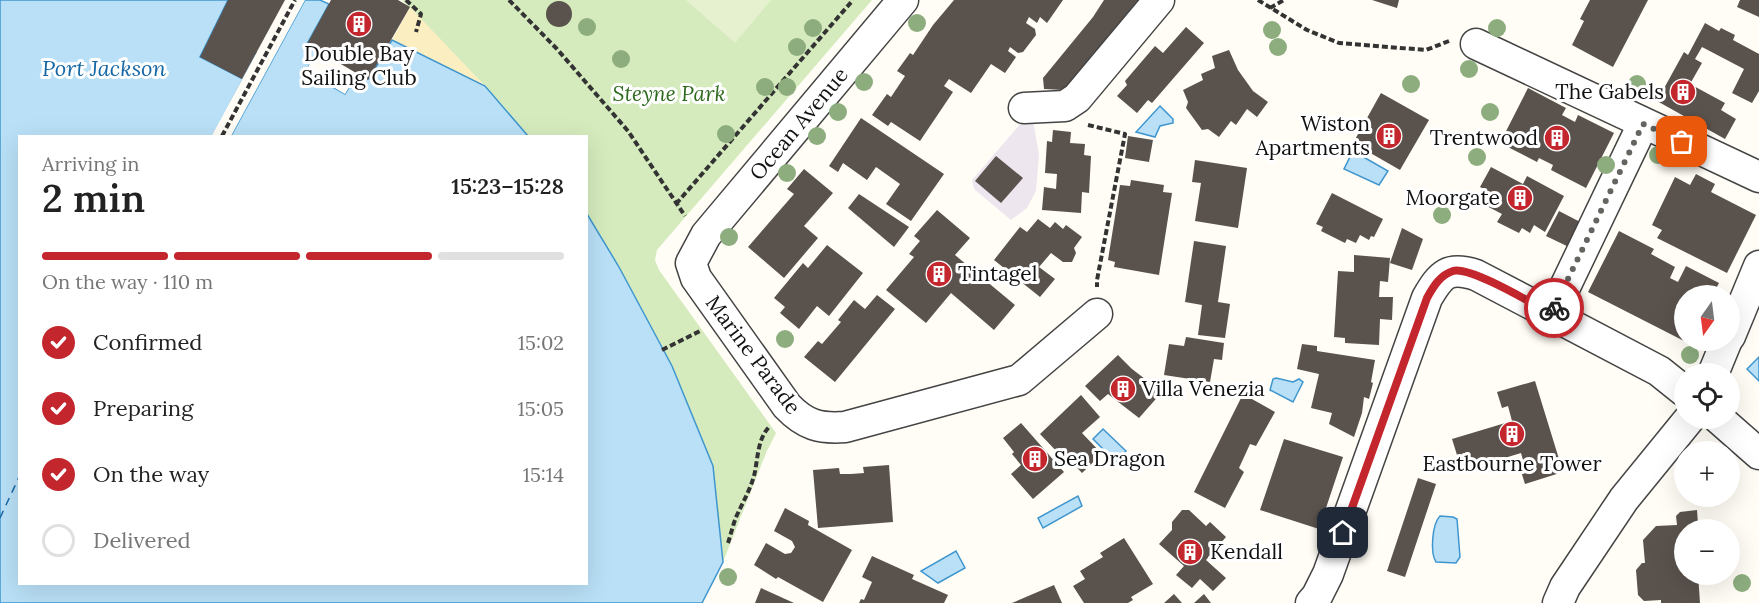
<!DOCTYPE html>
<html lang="en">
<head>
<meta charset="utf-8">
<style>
	body { margin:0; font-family:Lora,serif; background:#f2f2f2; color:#222; height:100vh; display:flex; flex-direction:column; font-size:22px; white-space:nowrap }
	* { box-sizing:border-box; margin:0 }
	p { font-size:20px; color:#767676 }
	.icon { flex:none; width:33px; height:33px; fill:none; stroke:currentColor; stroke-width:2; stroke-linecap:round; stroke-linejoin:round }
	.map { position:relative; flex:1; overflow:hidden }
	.panel { position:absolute; left:18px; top:135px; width:570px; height:450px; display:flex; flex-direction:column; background:#fff; border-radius:0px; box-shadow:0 6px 24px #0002 }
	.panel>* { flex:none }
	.needle { width:39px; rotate:194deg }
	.fabs { position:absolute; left:1674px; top:285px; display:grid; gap:12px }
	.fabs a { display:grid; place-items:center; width:66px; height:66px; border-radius:50%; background:#fff; box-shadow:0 6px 24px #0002; font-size:30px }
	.pin { position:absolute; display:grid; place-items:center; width:51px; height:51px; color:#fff; margin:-26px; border-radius:12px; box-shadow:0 3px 9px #0006 }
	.courier { position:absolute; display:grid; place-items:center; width:60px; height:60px; margin:-30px; border:4px solid #c4262e; border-radius:50%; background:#fff; color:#222; box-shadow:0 2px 8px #0007 }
	.summary em { font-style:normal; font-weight:600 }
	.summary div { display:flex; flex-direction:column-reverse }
	.summary { display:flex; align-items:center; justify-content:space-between; height:102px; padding:0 24px }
	h1 { font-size:39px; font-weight:600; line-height:45px }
	.bar { display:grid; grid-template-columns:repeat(4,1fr); gap:9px 6px; align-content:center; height:72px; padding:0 24px }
	.bar i { height:8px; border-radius:4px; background:#e0e0e0 }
	.bar .current { background:#c4262e }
	.bar p { grid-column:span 4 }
	ol { padding:0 24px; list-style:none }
	li { display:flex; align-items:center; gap:18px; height:66px }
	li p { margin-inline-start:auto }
	li .icon { padding:6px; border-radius:50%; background:#c4262e; color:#fff; stroke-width:4 }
	li:last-child { color:#767676 }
	li i { width:33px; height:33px; border:3px solid #e0e0e0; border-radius:50% }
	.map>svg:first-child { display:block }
	.industrial { fill:#eee6ef }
	.green { fill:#d5ebbd }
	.sand { fill:#fbeec1 }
	.pitch { fill:#e6f2cf }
	.water { fill:#b9e0f7; stroke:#3f96cf; stroke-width:1.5 }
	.pier { fill:#fffdf5 }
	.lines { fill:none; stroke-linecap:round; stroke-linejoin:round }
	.ferry { stroke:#1768a6; stroke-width:1.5; stroke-dasharray:8 6; stroke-linecap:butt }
	.building { fill:#5a524d }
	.minor-casing { stroke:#444; stroke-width:33 }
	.path { stroke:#333; stroke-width:4; stroke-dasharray:6 3; stroke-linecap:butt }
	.minor { stroke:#fff; stroke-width:30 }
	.tree { fill:#8dad7f }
	.done { stroke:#646461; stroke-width:6; stroke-dasharray:0 10.8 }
	.route { stroke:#c4262e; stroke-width:8 }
	.labels { text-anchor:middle; stroke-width:6; stroke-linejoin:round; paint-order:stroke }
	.poi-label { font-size:21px; fill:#111; stroke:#fff; text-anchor:end }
	.park-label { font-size:21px; font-style:italic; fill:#2f6b1f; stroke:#fff }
	.street-label { font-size:21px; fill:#111; stroke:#fff }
	.water-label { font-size:22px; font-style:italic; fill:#1768a6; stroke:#fff }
</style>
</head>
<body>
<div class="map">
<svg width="1759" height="603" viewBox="0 0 1759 603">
	<rect width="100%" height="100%" fill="#fffdf5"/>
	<polygon class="industrial" points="1033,120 1039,155 1036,191 1027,208 1011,220 974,189 972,180 1021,123"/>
	<polygon class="green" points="402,0 872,0 657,250 655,260 659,270 776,433 766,453 723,562 713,466 672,366 619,267 587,214 586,136 526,136 485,86"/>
	<polygon class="sand" points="410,7 485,86 392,40"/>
	<polygon class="pitch" points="686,0 771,0 735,43"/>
	<g class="water">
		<polygon points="0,0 228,0 200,57 241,78 255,52 257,53 213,135 214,136 20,136 20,584 586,584 587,214 619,267 672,366 713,466 723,562 702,603 0,603"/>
		<polygon points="305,0 320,0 329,4 307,44 317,50 306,72 345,94 357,74 369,79 392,40 485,86 528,136 231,136"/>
		<polygon points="1160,106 1173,119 1173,123 1160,126 1155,137 1136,132"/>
		<polygon points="1353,151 1388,171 1379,185 1344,169"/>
		<polygon points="1759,357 1759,381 1747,369"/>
		<polygon points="1276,378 1293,382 1299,379 1303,382 1293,402 1270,390 1273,379"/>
		<polygon points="1103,429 1126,451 1116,462 1093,439"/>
		<polygon points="1078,496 1082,506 1043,528 1038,518"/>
		<path d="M1440 516 1453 517 1457 519 1460 557 1456 563 1436 562C1430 553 1432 524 1440 516Z"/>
		<polygon points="956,551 965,568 938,583 921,571"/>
	</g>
	<g class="pier">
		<polygon points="302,0 305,0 231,136 228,136"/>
		<polygon points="258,50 259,54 216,134 217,136 214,136 212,135"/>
		<polygon points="317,50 320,52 310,70 344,90 354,73 357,74 345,94 306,71"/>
	</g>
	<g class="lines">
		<polyline class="ferry" points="0,518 20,475"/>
	</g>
	<g class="building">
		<polygon points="228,0 285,0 242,79 200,57"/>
		<polygon points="331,0 398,0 410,7 368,80 307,44"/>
		<polygon points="954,0 1063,0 1047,23 1040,17 1037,23 1029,17 1026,23 1035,29 1036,35 1023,52 1018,53 1010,47 1008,51 1016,57 1005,73 991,64 971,93 949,79 944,86 953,92 920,141 891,122 888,126 872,115 887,94 891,97 905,76 897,71 910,53 913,55 933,25"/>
		<polygon points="1104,0 1140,0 1064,90 1044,89 1043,78 1093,17"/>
		<polygon points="1372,0 1399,0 1397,8"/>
		<polygon points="1590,0 1648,0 1613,67 1572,45 1584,21 1580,19"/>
		<polygon points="1740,0 1759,0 1759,17 1737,7"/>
		<circle cx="559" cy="14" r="13"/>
		<polygon points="1705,23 1719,31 1721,28 1735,35 1733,40 1759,54 1759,91 1752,103 1732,93 1744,69 1702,47 1695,59 1702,63 1690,84 1725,103 1721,110 1736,119 1725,139 1657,101 1684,52 1688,55"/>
		<polygon points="1186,27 1204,43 1152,103 1148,100 1137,113 1117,96 1127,85 1125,81 1155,46 1163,53"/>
		<polygon points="1229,50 1238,70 1253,91 1268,102 1257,117 1247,109 1236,125 1231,121 1219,137 1208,129 1202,130 1186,108 1188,102 1183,90 1203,80 1201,74 1215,68 1212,56"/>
		<polygon points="1528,88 1566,108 1562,115 1575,122 1578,115 1614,133 1586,188 1551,170 1553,165 1539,158 1537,162 1500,143"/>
		<polygon points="1381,93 1429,120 1400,170 1353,143"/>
		<polygon points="861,118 944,174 911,221 886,204 900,184 876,167 867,180 843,163 838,172 829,166"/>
		<polygon points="1053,130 1071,132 1070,143 1085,144 1084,155 1091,156 1089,193 1082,192 1081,213 1042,210 1044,187 1056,189 1057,174 1045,173 1047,141 1052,142"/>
		<polygon points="1128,136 1153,140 1149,162 1125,158"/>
		<polygon points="996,156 1023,178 1001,203 975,181"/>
		<polygon points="1195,160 1247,168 1238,228 1195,221 1201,183 1192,182"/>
		<polygon points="1491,167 1523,184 1527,176 1564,196 1545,232 1534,225 1530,233 1522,228 1519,233 1497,222 1502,214 1477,201 1484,189 1480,187"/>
		<polygon points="804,169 833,193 804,226 818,238 784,278 748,247 794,194 787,189"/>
		<polygon points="1696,174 1715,184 1711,192 1756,215 1727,273 1657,238 1662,230 1652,225 1675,177 1690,185"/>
		<polygon points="1131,180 1164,185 1163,192 1172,193 1159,275 1114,267 1115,262 1108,260 1120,185 1130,186"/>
		<polygon points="1332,193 1383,219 1374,237 1371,236 1369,240 1360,235 1356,243 1347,239 1345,243 1321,231 1323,227 1316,224"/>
		<polygon points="859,194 909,227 894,247 848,208"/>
		<polygon points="937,210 970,238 955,255 1015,305 994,330 951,293 926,323 886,290 914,257 909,254 920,241 914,236"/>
		<polygon points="1559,211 1586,225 1573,249 1546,236"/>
		<polygon points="1038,219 1050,228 1055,222 1063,229 1066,225 1082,237 1074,248 1076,253 1072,262 1063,262 1051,253 1039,267 1055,279 1040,297 994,260 1020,227 1027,232"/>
		<polygon points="1402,228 1423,239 1412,270 1390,263"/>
		<polygon points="1619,231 1654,249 1651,254 1675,267 1670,278 1678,282 1686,266 1719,283 1712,296 1684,296 1684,340 1689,340 1688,343 1588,292"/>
		<polygon points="1194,241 1226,246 1218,302 1230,304 1225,338 1198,335 1202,305 1185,302"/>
		<polygon points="827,245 863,273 829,316 817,306 799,329 780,313 785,307 774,298 803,263 808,268"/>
		<polygon points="1354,255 1390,258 1388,282 1380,281 1379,297 1393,297 1392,320 1380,319 1379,345 1345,343 1345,338 1334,337 1338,271 1354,272"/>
		<polygon points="877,295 895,309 835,382 804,357 818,341 822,344 841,322 838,320 854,300 865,309"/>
		<polygon points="1186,337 1224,343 1222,360 1214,359 1210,382 1164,375 1169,344 1184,346"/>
		<polygon points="1302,344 1317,346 1317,351 1375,360 1371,382 1373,383 1369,399 1364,397 1362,413 1354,437 1329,424 1332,413 1311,408 1319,374 1297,369"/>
		<polygon points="1118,355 1132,369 1162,392 1139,418 1108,394 1100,401 1085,386"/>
		<polygon points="1535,381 1563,472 1525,484 1520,468 1525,467 1521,453 1462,471 1452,439 1512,421 1508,406 1502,408 1497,392"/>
		<polygon points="1243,394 1275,412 1256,446 1250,444 1239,468 1244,472 1225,508 1194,492"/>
		<polygon points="1081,395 1100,417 1082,433 1102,454 1082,473 1062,452 1060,455 1040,434"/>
		<polygon points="1021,423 1064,472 1033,499 1011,474 1021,465 1012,454 1014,452 1003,438"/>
		<polygon points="1284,439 1343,457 1319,529 1260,510"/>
		<polygon points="889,465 893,522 818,528 813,470 839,468 840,474 851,474 864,473 863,467"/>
		<polygon points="1418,478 1436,484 1405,577 1387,571"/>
		<polygon points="785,508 809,521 808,525 852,550 823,602 778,577 776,579 754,565 766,543 785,554 791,553 795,547 792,541 774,531"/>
		<polygon points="1182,510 1189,510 1206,526 1210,522 1226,537 1206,560 1226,578 1213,591 1200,579 1192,588 1176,575 1184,566 1159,544 1172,530 1172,522"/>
		<polygon points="1697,510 1698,524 1704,523 1704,530 1684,530 1684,574 1698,574 1700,603 1661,603 1661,600 1644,601 1638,595 1636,570 1642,563 1645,563 1643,540 1656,526 1677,525 1676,516 1680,512"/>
		<polygon points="1124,538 1153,584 1131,597 1133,600 1128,603 1084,603 1073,586 1085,579 1080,571 1103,557 1100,553"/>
		<polygon points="872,556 914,575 912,579 948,595 944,603 859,603 861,599 864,600 872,582 862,577"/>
		<polygon points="1054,585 1062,603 1012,603"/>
		<polygon points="761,588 794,603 755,603"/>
		<polygon points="1174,594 1182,603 1164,603"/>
		<polygon points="1204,594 1211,603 1194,603"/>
	</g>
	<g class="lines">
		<g class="minor-casing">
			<g id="minor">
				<path d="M903 0 706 235 691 263 696 278 787 406C805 425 820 429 845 427L1019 380 1097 314"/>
				<polyline points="1476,44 1759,177"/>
				<polyline points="1024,108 1065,106 1077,98 1159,0"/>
				<polyline points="1552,314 1643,124"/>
				<polyline points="1730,336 1759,266"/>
				<polyline points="1713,374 1727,340"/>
				<polyline points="1718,418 1759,454"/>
				<path d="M1311 603 1317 596 1328 574 1427 298C1441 274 1448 266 1476 275L1659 371 1684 391"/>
				<polyline points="1558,603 1565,587 1624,499 1690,418"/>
			</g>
		</g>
		<g class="path">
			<polyline points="406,0 421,14 416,32"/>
			<polyline points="509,0 557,49 628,131 685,216"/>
			<polyline points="1258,0 1307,30 1339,43 1426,50 1449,41"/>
			<polyline points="1270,8 1284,0"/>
			<polyline points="1088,125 1125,134 1097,280 1097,287"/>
			<polyline points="222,136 295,0"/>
			<polyline points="676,204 853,0"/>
			<polyline points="662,350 700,331"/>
			<path d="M728 543C731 534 733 524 737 515 743 502 750 490 754 476 758 460 757 440 769 427"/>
		</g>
		<use href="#minor" class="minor"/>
	</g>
	<g class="tree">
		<circle cx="917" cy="23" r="9"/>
		<circle cx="587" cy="27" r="9"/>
		<circle cx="813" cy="28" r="9"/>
		<circle cx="1497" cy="28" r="9"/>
		<circle cx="1272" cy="30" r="9"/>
		<circle cx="797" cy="47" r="9"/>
		<circle cx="1278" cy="47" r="9"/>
		<circle cx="621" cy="59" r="9"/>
		<circle cx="1469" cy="69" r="9"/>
		<circle cx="864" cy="82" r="9"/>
		<circle cx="1411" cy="84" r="9"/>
		<circle cx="1637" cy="84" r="9"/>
		<circle cx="765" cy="87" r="9"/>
		<circle cx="787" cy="87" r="9"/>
		<circle cx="838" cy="112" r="9"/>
		<circle cx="1490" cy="112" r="9"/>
		<circle cx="726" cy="134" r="9"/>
		<circle cx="817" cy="136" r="9"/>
		<circle cx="1658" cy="155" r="9"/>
		<circle cx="1477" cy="157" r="9"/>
		<circle cx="1606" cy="165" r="9"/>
		<circle cx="787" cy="173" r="9"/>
		<circle cx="1442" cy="215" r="9"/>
		<circle cx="729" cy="237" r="9"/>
		<circle cx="785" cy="339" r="9"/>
		<circle cx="1690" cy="355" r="9"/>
		<circle cx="728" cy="577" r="9"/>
		<circle cx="1742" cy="583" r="9"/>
	</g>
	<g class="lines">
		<polyline class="done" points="1554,308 1643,124 1682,142"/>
		<path class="route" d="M1343 533 1427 298C1433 287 1440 275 1453 271 1470 266 1533 304 1552 314L1554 308"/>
	</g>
	<defs>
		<g id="building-disc" transform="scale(1.35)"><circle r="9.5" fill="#c4262e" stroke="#fff"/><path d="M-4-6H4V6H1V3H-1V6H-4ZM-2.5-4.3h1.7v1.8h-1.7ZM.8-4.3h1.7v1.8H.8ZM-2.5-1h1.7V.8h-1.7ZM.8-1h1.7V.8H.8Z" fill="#fff"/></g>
	</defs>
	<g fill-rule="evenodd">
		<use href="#building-disc" x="359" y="24"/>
		<use href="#building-disc" x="1683" y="92"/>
		<use href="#building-disc" x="1389" y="136"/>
		<use href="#building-disc" x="1557" y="138"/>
		<use href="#building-disc" x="1520" y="198"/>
		<use href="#building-disc" x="939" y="274"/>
		<use href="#building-disc" x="1123" y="389"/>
		<use href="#building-disc" x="1512" y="434"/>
		<use href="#building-disc" x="1035" y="459"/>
		<use href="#building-disc" x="1190" y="552"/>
	</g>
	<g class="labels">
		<g class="poi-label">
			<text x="359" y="61" text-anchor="middle">Double Bay<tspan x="359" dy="24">Sailing Club</tspan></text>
			<text x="1664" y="99">The Gabels</text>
			<text x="1370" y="131">Wiston<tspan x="1370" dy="24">Apartments</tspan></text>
			<text x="1538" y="145">Trentwood</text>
			<text x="1500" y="205">Moorgate</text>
			<text x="958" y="281" text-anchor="start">Tintagel</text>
			<text x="1142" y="396" text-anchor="start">Villa Venezia</text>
			<text x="1054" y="466" text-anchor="start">Sea Dragon</text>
			<text x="1512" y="471" text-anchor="middle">Eastbourne Tower</text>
			<text x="1210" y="559" text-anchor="start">Kendall</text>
		</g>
		<g class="park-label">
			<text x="669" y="101">Steyne Park</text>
		</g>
		<g class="street-label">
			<text transform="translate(799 124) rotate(-50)" y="7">Ocean Avenue</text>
			<text transform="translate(753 355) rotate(53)" y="7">Marine Parade</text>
		</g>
		<g class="water-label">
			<text x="104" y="76">Port Jackson</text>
		</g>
	</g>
</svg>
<div class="fabs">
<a><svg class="needle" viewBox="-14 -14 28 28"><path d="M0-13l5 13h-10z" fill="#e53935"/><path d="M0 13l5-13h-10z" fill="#767676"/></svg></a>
<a><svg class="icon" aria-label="locate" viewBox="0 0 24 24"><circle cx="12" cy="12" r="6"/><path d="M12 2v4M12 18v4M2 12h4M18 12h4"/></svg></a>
<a>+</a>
<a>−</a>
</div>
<div class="pin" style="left:1682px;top:142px;background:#ea580c"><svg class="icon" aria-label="bag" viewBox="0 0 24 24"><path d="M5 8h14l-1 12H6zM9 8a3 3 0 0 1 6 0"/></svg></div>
<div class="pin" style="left:1343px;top:533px;background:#1f2937"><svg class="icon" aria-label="home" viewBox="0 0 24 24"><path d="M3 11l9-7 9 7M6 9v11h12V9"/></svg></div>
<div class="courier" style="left:1554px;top:308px"><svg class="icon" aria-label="bike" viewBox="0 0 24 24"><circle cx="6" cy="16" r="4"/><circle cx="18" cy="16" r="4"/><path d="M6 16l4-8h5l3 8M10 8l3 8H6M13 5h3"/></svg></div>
<section class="panel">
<div class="summary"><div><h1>2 min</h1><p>Arriving in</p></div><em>15:23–15:28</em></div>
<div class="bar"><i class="current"></i><i class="current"></i><i class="current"></i><i></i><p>On the way · 110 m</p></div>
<ol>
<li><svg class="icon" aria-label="check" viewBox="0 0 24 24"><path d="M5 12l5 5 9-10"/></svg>Confirmed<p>15:02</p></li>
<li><svg class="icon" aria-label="check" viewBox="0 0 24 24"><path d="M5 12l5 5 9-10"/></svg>Preparing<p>15:05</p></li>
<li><svg class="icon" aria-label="check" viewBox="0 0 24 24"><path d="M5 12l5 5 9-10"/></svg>On the way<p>15:14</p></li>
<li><i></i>Delivered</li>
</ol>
</section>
</div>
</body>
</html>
